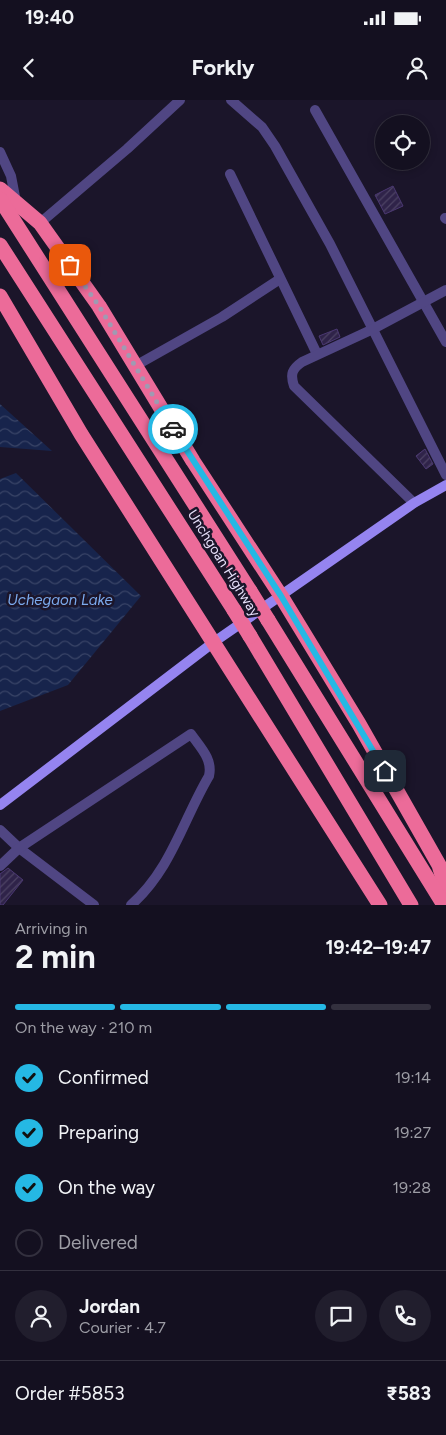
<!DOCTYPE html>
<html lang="en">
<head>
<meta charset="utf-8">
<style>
	body { margin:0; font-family:Figtree,sans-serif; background:#211e2d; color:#f1f3f6; height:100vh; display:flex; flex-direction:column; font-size:19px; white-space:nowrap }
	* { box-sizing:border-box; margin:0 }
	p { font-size:16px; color:#9d9da5 }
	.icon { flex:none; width:28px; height:28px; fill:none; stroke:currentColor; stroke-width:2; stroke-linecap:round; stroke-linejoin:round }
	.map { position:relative; height:805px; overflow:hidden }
	.panel { display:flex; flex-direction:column; background:#141020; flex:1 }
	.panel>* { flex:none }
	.tools { position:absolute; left:375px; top:15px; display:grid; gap:10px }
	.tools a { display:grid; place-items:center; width:55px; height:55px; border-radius:50%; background:#141020; box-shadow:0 2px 8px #0003,0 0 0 1px #33303e; font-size:25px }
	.pin { position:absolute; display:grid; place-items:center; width:42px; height:42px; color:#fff; margin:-21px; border-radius:10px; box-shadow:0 2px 8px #0006 }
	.courier { position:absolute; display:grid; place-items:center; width:50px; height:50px; margin:-25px; border:4px solid #25b8e4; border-radius:50%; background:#fff; color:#222; box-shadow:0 1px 6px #0007 }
	.summary em { font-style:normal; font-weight:700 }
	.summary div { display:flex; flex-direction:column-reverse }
	.summary { display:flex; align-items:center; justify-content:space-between; height:85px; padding:0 15px }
	h1 { font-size:32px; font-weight:700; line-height:38px }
	.bar { display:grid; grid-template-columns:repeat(4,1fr); gap:8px 5px; align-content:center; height:60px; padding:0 15px }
	.bar i { height:6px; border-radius:4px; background:#33303e }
	.bar .selected { background:#25b8e4 }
	.bar p { grid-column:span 4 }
	.line { display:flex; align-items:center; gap:12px; padding:0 15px; border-top:1px solid #33303e }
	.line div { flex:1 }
	.round { display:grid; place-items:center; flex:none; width:52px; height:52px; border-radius:26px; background:#211e2d }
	ol { padding:0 15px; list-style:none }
	li { display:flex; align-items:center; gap:15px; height:55px }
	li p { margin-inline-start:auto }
	li .icon { padding:5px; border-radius:50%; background:#25b8e4; color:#111; stroke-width:4 }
	li:last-child { color:#9d9da5 }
	li i { width:28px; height:28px; border:2px solid #33303e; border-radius:50% }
	.status { display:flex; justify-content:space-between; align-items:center; height:35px; padding:0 25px; background:#141020; direction:ltr }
	.status svg { height:14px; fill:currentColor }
	header { display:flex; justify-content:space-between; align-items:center; height:65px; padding:0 15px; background:#141020; font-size:22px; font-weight:700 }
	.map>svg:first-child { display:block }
	.water { fill:url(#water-waves) }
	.building { fill:url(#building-hatch); stroke:#4b3872 }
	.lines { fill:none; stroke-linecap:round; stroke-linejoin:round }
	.street { stroke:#504683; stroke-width:10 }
	.secondary { stroke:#9584f0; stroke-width:10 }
	.highway { stroke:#ec6b99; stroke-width:15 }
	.highway-bridge { stroke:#ec6b99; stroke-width:15 }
	.done { stroke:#a09ab2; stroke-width:5; stroke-dasharray:0 9 }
	.route { stroke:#25b8e4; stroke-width:6 }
	.labels { text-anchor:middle; stroke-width:5; stroke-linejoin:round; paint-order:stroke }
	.street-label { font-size:14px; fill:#e8e1fb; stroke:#1b152a }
	.water-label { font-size:15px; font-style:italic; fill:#7cabef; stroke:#1b152a }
</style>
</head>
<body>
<div class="status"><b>19:40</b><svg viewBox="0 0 49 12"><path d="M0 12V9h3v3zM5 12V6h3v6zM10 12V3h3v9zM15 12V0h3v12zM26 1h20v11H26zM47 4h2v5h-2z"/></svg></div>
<header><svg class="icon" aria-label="back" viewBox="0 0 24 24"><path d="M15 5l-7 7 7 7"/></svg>Forkly<svg class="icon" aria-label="person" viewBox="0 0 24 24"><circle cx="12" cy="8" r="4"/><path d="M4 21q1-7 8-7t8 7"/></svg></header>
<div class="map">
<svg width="446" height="805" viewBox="0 0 446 805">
	<defs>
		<pattern id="water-waves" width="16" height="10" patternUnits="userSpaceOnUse" patternTransform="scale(1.25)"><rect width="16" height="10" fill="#17244c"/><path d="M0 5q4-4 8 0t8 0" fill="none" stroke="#394467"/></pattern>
		<pattern id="building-hatch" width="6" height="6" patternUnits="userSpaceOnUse" patternTransform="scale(1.25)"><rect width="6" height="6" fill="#2f2349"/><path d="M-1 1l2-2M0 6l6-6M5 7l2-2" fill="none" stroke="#4d4364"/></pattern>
	</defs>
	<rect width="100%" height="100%" fill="#1b152a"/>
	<g class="water">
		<polygon points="0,304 52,351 0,347"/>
		<polygon points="16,373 141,496 68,585 0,611 0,379"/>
	</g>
	<g class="building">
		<polygon points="393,86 403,106 385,114 375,95"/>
		<polygon points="337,229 340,237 323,245 319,236"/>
		<polygon points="425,349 433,364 426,369 416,356"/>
		<polygon points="8,768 23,780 3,805 0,805 0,774"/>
	</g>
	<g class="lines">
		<g class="street">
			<polyline points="231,0 262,27 275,46 330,144 446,375"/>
			<polyline points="315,10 446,242"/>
			<polyline points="0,52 11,76 16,102"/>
			<polyline points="230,74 317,254"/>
			<polyline points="445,118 446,119"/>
			<polyline points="40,123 127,49 180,0"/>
			<polyline points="135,266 222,217 280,179"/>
			<path d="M414 403 294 286C290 274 292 269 302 262L371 230 446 190"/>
			<polyline points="0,730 19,748 94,805"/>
			<path d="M0 766 19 748 191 634C200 647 213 659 209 676 183 720 171 770 131 805"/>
		</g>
		<polyline class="secondary" points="0,705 214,542 414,403 446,385"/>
		<g class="highway">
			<polyline points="0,89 40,123 99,206 193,361 281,496 359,624 439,765 446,788"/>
			<polyline points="0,99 250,491"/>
			<polyline points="0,145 234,510"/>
			<polyline points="0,196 81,334 380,805"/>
			<polyline points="268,520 444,805"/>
			<polyline points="250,536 411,805"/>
		</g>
		<g class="highway-bridge">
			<polyline points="250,491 268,520"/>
			<polyline points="234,510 250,536"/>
		</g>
	</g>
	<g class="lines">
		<polyline class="done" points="70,165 99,206 173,329"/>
		<polyline class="route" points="173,329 281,496 385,671"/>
	</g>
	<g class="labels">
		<g class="street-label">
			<text transform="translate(224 463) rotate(58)" y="5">Unchgoan Highway</text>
		</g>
		<g class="water-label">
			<text x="60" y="505">Uchegaon Lake</text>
		</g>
	</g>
</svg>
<div class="tools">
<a><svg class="icon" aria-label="locate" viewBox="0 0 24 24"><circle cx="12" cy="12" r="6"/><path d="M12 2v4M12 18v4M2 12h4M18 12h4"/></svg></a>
</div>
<div class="pin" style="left:70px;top:165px;background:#ea580c"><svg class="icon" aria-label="bag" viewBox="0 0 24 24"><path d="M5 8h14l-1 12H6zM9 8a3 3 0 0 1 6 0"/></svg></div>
<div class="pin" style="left:385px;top:671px;background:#1f2937"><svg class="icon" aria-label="home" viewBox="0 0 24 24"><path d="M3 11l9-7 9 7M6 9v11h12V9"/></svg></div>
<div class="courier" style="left:173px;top:329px"><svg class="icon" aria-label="car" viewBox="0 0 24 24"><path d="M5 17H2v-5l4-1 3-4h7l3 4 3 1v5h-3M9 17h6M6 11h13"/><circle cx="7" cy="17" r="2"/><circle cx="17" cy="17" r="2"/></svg></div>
</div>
<section class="panel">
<div class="summary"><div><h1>2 min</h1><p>Arriving in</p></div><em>19:42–19:47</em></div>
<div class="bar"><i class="selected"></i><i class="selected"></i><i class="selected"></i><i></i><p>On the way · 210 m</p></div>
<ol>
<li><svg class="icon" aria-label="check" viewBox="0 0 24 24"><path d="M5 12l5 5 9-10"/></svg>Confirmed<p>19:14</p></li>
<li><svg class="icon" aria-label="check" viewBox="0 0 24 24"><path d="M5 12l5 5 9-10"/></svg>Preparing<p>19:27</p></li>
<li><svg class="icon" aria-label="check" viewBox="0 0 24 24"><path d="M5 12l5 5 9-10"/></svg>On the way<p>19:28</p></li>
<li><i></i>Delivered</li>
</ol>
<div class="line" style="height:90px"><a class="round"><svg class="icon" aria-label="person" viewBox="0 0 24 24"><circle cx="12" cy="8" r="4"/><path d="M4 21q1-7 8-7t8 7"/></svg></a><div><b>Jordan</b><p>Courier · 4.7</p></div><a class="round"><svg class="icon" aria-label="chat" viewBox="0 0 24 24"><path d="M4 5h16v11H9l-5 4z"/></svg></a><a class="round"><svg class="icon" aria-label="phone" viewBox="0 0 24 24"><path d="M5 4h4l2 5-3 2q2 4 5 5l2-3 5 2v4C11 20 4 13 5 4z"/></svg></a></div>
<div class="line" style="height:65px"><div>Order #5853</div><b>₹583</b></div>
</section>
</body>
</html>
